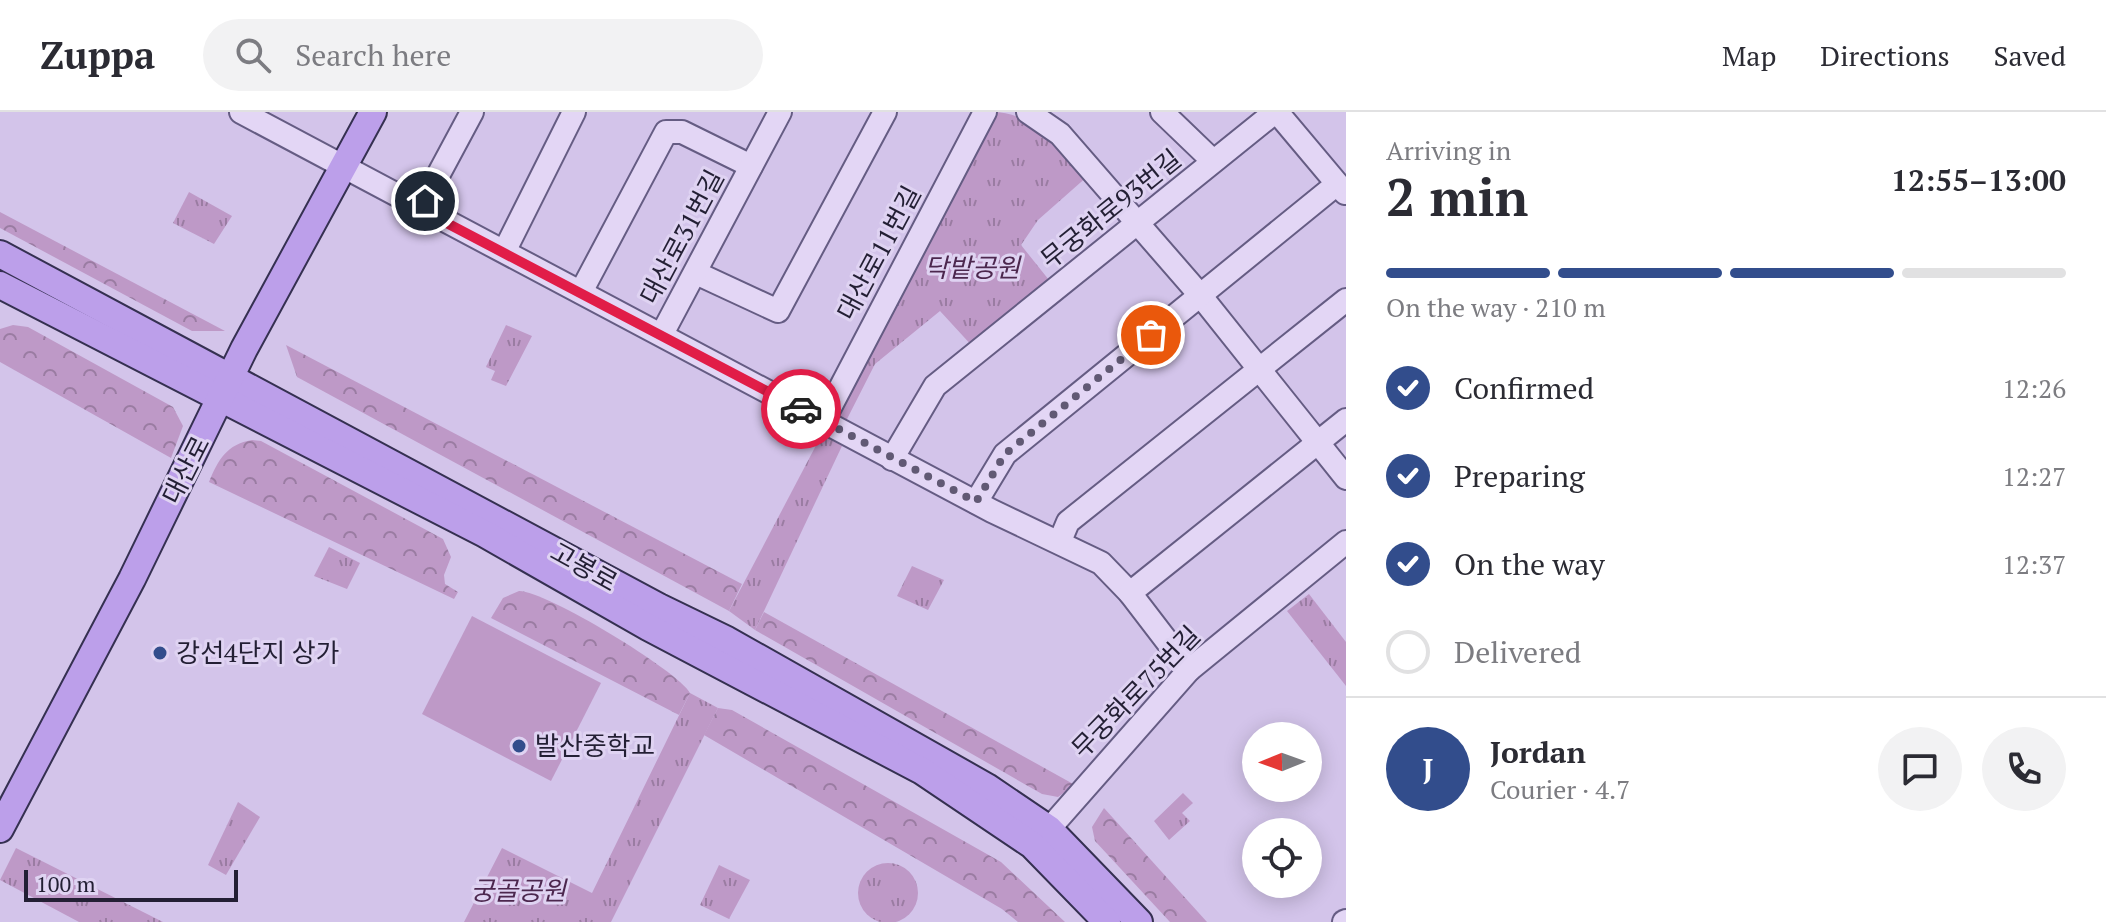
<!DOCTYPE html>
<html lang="en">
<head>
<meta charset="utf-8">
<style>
	body { margin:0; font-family:"PT Serif","Noto Sans KR",serif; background:#f2f2f3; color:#2b2b33; height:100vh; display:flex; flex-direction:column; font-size:30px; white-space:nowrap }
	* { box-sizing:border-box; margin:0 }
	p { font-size:26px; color:#7c7c81 }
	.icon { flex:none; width:44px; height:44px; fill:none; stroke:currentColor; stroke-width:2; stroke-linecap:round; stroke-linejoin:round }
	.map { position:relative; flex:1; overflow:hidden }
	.sheet { display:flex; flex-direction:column; background:#fff; width:760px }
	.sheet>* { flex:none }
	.needle { width:52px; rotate:269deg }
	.tools { position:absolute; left:1242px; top:610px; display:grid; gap:16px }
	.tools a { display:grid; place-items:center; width:80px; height:80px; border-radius:50%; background:#fff; box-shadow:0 4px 20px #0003; font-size:40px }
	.scale { position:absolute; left:24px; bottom:20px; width:214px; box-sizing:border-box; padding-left:8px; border:4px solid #231f34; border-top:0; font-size:22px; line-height:28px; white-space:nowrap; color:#231f34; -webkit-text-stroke:6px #dfd3f2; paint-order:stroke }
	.pin { position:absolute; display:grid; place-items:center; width:68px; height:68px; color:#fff; margin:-34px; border:4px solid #fff; border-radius:50%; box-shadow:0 2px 8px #0007 }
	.courier { position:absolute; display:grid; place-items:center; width:80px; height:80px; margin:-40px; border:6px solid #e11d48; border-radius:50%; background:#fff; color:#222; box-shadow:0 2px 10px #0007 }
	.head em { font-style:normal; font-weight:700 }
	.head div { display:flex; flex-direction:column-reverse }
	.head { display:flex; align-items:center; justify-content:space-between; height:136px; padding:0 40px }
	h1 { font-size:52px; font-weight:700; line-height:60px }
	.bar { display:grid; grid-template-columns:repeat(4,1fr); gap:12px 8px; align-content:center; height:96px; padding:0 40px }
	.bar i { height:10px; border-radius:6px; background:#e1e1e2 }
	.bar .on { background:#324d8c }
	.bar p { grid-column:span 4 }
	.line { display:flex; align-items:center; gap:20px; padding:0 40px; border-top:2px solid #e1e1e2 }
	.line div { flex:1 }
	.round { display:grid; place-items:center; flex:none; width:84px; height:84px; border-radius:42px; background:#f2f2f3 }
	ol { padding:0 40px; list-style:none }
	li { display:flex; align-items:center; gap:24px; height:88px }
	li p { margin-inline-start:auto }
	li .icon { padding:8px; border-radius:50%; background:#324d8c; color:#fff; stroke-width:4 }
	li:last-child { color:#7c7c81 }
	li i { width:44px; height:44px; border:4px solid #e1e1e2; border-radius:50% }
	header { display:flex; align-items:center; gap:48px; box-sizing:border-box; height:112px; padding:0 40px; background:#fff; border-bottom:2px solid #e1e1e2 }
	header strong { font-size:38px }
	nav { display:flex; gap:44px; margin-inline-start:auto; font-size:28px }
	.search { width:560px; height:72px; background:#f2f2f3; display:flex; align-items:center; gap:20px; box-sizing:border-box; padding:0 28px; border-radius:44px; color:#7c7c81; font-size:30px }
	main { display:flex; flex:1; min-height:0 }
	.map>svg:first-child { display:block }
	.grass { fill:url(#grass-tufts) }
	.forest { fill:url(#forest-crowns) }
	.pitch { fill:#be99c7 }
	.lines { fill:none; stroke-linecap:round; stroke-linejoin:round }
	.minor-casing { stroke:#655c83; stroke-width:26 }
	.major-casing { stroke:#353051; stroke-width:30 }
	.minor { stroke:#e3d6f5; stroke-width:22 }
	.major { stroke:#bc9fea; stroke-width:26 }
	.done { stroke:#615974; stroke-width:8; stroke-dasharray:0 14.4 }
	.route { stroke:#e11d48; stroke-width:10 }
	.poi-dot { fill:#324d8c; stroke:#dfd3f2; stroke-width:3 }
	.labels { text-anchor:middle; stroke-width:6; stroke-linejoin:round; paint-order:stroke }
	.street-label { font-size:26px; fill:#231f34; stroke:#dfd3f2 }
	.park-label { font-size:26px; font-style:italic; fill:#4c274e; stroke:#dfd3f2 }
	.poi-label { font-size:26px; fill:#231f34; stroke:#dfd3f2; text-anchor:start }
</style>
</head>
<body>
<header>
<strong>Zuppa</strong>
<div class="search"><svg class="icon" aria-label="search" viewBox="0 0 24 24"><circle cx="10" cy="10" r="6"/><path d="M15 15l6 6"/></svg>Search here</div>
<nav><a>Map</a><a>Directions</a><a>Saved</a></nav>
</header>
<main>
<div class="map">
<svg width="1346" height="810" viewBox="0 0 1346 810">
	<defs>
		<pattern id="grass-tufts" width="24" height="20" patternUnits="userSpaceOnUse" patternTransform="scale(2)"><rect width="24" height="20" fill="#be99c7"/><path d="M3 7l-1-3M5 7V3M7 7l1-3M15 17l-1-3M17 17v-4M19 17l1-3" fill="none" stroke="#9a7ca2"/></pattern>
		<pattern id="forest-crowns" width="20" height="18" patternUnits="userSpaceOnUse" patternTransform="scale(2)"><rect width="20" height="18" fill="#be99c7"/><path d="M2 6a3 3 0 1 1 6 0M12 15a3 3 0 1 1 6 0" fill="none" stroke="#9a7ca2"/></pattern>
	</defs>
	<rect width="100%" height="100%" fill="#d3c4ea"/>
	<g class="grass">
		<path d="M992 0C1034 0 1060 36 1089 63L1038 108 1021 133 1053 173 974 236 940 199 875 252 846 309 833 302Z"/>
		<polygon points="189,80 232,104 214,132 173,111"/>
		<polygon points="506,213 532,224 506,274 491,268 495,259 486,255"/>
		<polygon points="822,322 842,334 755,518 729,499"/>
		<polygon points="329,435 360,451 347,477 314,464"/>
		<polygon points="912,454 944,468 928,498 897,484"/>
		<polygon points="1309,482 1346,530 1346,574 1287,499"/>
		<polygon points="690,581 718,596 611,810 464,810 502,736 592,781"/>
		<polygon points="1183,681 1193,691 1182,701 1190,709 1169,728 1154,709"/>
		<polygon points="238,690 260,705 226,763 208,753"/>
		<polygon points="16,736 163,810 79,810 0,768"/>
		<circle cx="888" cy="781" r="30"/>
		<polygon points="719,753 750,768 729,807 700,793"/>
	</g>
	<g class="forest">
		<polygon points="0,100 225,219 192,219 0,116"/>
		<polygon points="13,213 28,215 173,295 183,314 171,346 0,250 0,217"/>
		<polygon points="286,233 742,472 729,499 297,265"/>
		<path d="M252 328 261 329 443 427 451 445 444 463 445 472 458 480 454 487 209 370C218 348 227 332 252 328Z"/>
		<path d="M519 479C544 478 677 558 690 581L679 603 491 506 503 486Z"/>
		<polygon points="764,500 1075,673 1058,685 1042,682 755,518"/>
		<polygon points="718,596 732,598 1001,750 1065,810 1018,810 1002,797 704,623"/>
		<polygon points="1104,696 1207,810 1170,810 1095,729 1092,715"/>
	</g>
	<polygon class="pitch" points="472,504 601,571 551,669 422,602"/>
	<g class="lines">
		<g class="minor-casing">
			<g id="minor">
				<polyline points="241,0 992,399 1101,451 1130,481 1189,558"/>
				<polyline points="1028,0 1060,22 1200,183 1346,366"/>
				<polyline points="1162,0 1213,49"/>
				<polyline points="1277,0 1345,81"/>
				<polyline points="420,97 472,0"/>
				<polyline points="505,138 574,0"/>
				<polyline points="696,161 778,199 885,0"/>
				<polyline points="581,180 666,20 682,20 751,54"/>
				<polyline points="662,222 780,0"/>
				<polyline points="823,309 985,0"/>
				<polyline points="892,347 935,274 1275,0"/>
				<polyline points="976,390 1005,342 1337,72"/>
				<polyline points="1060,429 1068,410 1346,188"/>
				<polyline points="1130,481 1346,308"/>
				<polyline points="1049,717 1189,558 1346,430"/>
				<polyline points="1344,810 1346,809"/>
			</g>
		</g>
		<g class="major-casing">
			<g id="major">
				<polyline points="0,142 659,495 727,528 987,675 1049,717 1139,810"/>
				<polyline points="0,173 485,422 648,515 922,659 1032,733 1107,810"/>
				<polyline points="0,717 132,467 244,237 373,0"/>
			</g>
		</g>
		<use href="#minor" class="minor"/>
		<use href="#major" class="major"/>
	</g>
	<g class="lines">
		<polyline class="done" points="801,297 976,390 1005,342 1151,223"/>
		<polyline class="route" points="425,89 420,97 801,297"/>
	</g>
	<g class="poi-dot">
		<circle cx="160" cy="541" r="8"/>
		<circle cx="519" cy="634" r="8"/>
	</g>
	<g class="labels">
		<g class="street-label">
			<text transform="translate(1111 97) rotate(-39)" y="9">무궁화로93번길</text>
			<text transform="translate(682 125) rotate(-62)" y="9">대산로31번길</text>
			<text transform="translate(879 141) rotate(-62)" y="9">대산로11번길</text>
			<text transform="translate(186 358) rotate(-63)" y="9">대산로</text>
			<text transform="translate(584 455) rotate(29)" y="9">고봉로</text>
			<text transform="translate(1136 580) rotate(-46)" y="9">무궁화로75번길</text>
		</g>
		<g class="park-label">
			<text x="972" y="165">닥밭공원</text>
			<text x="518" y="788">궁골공원</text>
		</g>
		<g class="poi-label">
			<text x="176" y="550">강선4단지 상가</text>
			<text x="535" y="643">발산중학교</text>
		</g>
	</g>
</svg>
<div class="tools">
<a><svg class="needle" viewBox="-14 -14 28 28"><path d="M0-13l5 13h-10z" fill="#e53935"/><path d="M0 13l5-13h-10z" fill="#7c7c81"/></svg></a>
<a><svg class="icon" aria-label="locate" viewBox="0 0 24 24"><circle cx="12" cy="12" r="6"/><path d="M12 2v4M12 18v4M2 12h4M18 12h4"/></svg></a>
</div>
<div class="scale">100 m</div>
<div class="pin" style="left:1151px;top:223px;background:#ea580c"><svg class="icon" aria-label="bag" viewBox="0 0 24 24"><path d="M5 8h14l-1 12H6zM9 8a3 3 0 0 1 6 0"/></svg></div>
<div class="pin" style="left:425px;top:89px;background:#1f2937"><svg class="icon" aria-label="home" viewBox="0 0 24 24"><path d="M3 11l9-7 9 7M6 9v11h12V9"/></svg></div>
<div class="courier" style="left:801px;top:297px"><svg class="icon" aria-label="car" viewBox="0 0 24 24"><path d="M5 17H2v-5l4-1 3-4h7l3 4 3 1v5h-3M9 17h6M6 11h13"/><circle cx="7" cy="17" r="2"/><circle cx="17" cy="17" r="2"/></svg></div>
</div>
<section class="sheet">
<div class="head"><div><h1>2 min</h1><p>Arriving in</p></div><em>12:55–13:00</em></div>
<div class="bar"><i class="on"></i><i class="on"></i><i class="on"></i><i></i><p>On the way · 210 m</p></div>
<ol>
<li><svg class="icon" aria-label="check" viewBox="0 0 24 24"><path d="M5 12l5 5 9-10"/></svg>Confirmed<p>12:26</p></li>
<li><svg class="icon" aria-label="check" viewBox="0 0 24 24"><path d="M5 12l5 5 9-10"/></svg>Preparing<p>12:27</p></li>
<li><svg class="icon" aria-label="check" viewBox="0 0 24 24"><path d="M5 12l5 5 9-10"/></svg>On the way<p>12:37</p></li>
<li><i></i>Delivered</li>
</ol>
<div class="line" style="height:144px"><b class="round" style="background:#324d8c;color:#fff">J</b><div><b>Jordan</b><p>Courier · 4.7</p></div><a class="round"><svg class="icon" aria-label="chat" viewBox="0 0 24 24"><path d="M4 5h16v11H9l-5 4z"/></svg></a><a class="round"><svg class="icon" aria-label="phone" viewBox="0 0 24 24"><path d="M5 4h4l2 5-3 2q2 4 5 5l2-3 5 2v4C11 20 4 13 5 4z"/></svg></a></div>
</section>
</main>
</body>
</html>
